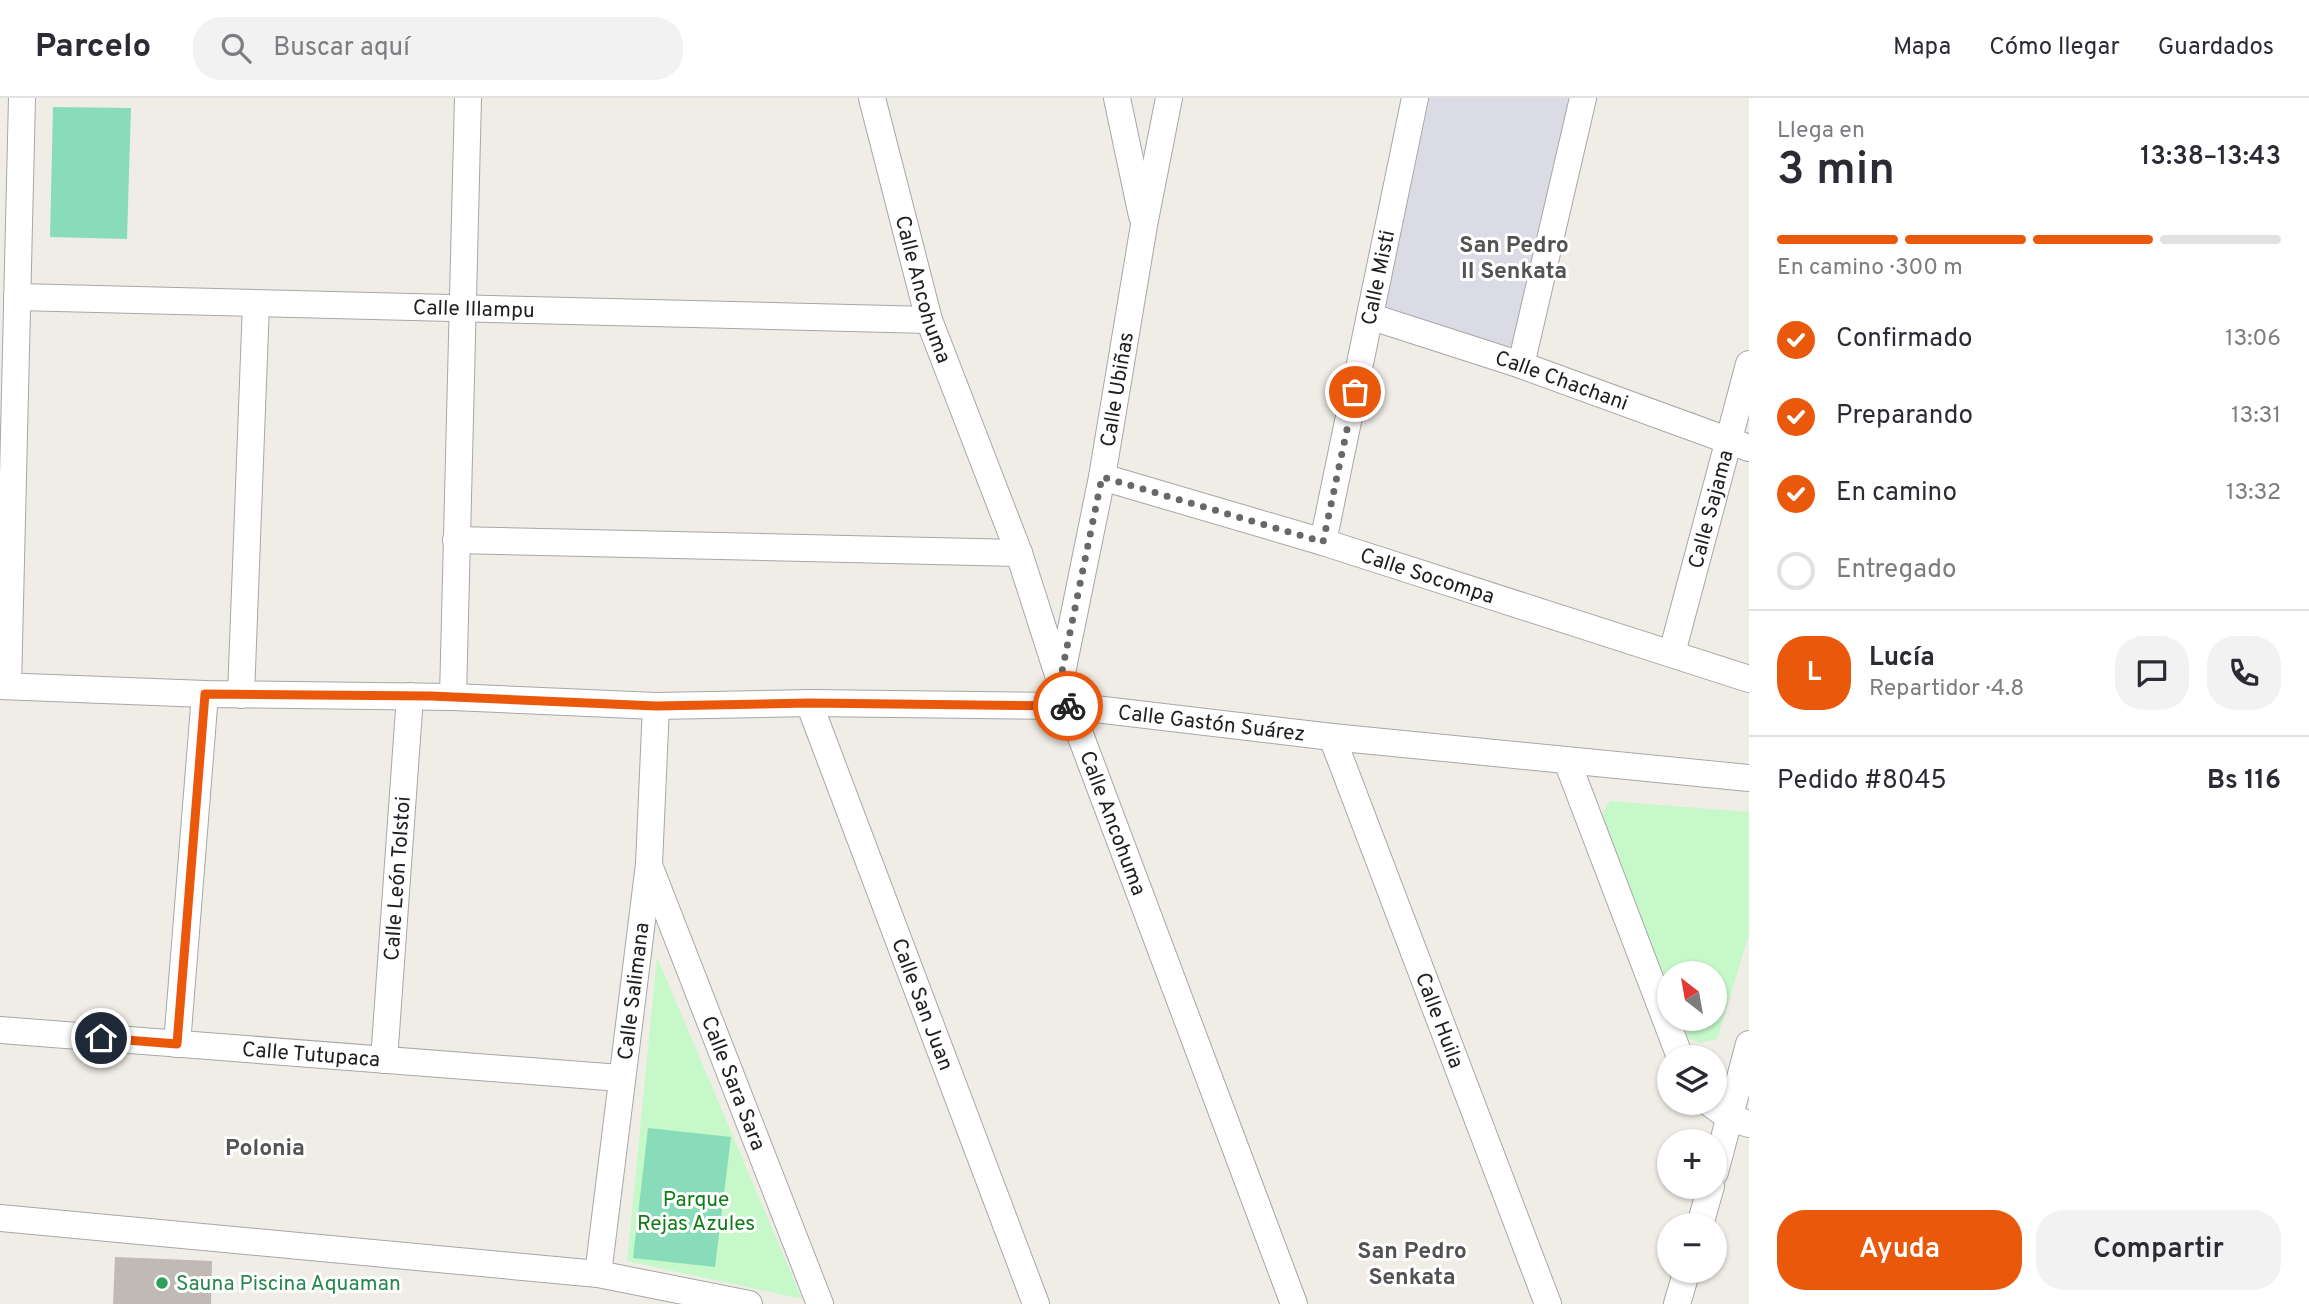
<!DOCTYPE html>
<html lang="es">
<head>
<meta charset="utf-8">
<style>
	body { margin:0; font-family:Overpass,sans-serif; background:#f2f2f3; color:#2b2b33; height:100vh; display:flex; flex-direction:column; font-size:26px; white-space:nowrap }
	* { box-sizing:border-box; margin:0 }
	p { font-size:23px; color:#7c7c81 }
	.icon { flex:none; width:38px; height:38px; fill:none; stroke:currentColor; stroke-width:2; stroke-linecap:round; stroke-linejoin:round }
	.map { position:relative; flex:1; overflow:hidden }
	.sheet { display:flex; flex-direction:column; background:#fff; width:560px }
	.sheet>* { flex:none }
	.needle { width:46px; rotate:329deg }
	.fabs { position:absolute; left:1657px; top:863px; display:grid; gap:14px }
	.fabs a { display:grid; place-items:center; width:70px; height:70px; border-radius:50%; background:#fff; box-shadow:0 2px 5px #0004; font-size:35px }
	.pin { position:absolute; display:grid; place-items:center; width:60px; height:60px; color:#fff; margin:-30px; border:4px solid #fff; border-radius:50%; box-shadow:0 2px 7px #0007 }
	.courier { position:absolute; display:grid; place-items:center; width:70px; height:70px; margin:-35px; border:5px solid #ea580c; border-radius:50%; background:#fff; color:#222; box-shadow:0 2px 9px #0007 }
	.summary em { font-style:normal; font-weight:600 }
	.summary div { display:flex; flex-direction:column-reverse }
	.summary { display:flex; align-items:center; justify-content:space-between; height:119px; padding:0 28px }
	h1 { font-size:46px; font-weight:600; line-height:52px }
	.bar { display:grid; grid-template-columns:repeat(4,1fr); gap:10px 7px; align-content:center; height:84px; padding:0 28px }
	.bar i { height:9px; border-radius:5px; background:#e1e1e2 }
	.bar .selected { background:#ea580c }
	.bar p { grid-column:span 4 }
	.line { display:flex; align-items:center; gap:18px; padding:0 28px; border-top:2px solid #e1e1e2 }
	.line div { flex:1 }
	.round { display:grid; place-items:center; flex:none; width:74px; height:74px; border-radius:28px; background:#f2f2f3 }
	ol { padding:0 28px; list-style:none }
	li { display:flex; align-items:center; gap:21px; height:77px }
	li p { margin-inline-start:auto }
	li .icon { padding:7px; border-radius:50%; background:#ea580c; color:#fff; stroke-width:4 }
	li:last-child { color:#7c7c81 }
	li i { width:38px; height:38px; border:4px solid #e1e1e2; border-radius:50% }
	.primary-button { display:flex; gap:14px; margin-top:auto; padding:14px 28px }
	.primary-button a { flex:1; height:80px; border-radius:28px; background:#ea580c; color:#fff; font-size:28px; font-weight:600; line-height:80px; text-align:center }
	.primary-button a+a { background:#f2f2f3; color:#2b2b33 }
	header { display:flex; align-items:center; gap:42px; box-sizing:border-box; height:98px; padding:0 35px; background:#fff; border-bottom:2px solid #e1e1e2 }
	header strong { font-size:33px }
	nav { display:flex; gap:38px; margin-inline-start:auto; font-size:24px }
	.search { width:490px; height:63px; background:#f2f2f3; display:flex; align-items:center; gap:18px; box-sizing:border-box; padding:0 24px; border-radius:28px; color:#7c7c81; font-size:26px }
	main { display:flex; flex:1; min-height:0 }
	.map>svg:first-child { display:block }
	.park { fill:#c6f8c9 }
	.pitch { fill:#88dcba }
	.plaza { fill:#dbdbe6 }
	.building { fill:#c1b9b3 }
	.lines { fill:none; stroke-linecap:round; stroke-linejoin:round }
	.street-casing { stroke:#a7a7a7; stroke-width:28 }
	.street { stroke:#fff; stroke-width:26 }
	.done { stroke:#696866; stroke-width:7; stroke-dasharray:0 12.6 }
	.route { stroke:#ea580c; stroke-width:9 }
	.leisure-dot { fill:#2e9e5b; stroke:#fff; stroke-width:2.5 }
	.labels { text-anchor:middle; stroke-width:6; stroke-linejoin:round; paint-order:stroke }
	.street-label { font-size:21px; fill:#202020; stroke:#fff }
	.park-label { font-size:21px; fill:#107c17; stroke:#fff }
	.leisure-label { font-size:21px; fill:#27864d; stroke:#fff; text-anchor:start }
	.neighbourhood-label { font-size:23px; font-weight:bold; fill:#535353; stroke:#fff }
</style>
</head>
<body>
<header>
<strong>Parcelo</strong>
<div class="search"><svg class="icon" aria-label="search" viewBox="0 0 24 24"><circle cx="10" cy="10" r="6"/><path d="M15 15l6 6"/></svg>Buscar aquí</div>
<nav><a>Mapa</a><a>Cómo llegar</a><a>Guardados</a></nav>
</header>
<main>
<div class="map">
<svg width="1749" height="1206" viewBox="0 0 1749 1206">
	<rect width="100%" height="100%" fill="#f0ede7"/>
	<g class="park">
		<polygon points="1610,703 1749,714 1749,836 1717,941 1700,945 1687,940 1680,921 1715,920 1715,875 1670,875 1669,893 1602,716"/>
		<polygon points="657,859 802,1201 627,1163"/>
	</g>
	<g class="pitch">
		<polygon points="53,9 131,10 127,141 50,139"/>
		<polygon points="648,1030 731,1039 715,1169 633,1160"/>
	</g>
	<polygon class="plaza" points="1415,0 1583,0 1521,267 1372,219"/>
	<polygon class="building" points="115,1159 212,1163 211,1206 113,1206"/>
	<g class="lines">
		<g class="street-casing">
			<g id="street">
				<path id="s1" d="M872 0 929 222 1019 455 1060 583 1294 1206"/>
				<polyline points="1117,0 1142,118"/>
				<path id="s2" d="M17 199 929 222"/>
				<path id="s3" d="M1372 219 1521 267 1749 350"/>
				<polyline points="1521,267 1583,0"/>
				<path id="s4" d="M1102 379 1323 444 1749 581"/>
				<polyline points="456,442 1019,455"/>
				<path id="s5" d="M1323 444 1415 0"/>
				<path id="s6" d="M1672 555 1749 266"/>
				<path id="s7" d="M1061 580 1102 379 1144 127 1169 0"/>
				<path id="s8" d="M0 588 205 596 453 599 656 608 809 605 1070 608 1332 639 1749 680"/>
				<polyline points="8,588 22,0"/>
				<polyline points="241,597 256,206"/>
				<polyline points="453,599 468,0"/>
				<path id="s9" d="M809 605 1036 1206"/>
				<path id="s10" d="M1332 639 1548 1206"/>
				<polyline points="1567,663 1680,959"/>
				<path id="s11" d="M649 767 820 1206"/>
				<path id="s12" d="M0 932 620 980"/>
				<polyline points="177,946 205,596"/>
				<path id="s13" d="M384 962 410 598"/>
				<polyline points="1708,1004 1730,1020 1749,1026"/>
				<polyline points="1715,1074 1749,946"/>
				<polyline points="0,1120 598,1176 749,1206"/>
				<polyline points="1700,1127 1711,1088"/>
				<path id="s14" d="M598 1176 649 766 656 608"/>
				<polyline points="1677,1206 1687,1172"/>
			</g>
		</g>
		<use href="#street" class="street"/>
	</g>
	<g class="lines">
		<polyline class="done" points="1068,608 1060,583 1102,379 1323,444 1355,294"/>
		<polyline class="route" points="101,940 177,946 205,596 431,598 656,608 809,605 1068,608"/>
	</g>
	<circle class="leisure-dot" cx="162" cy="1185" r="7"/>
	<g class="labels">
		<g class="street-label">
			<text dy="7" stroke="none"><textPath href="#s5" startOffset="270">Calle Misti</textPath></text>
			<text dy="7" stroke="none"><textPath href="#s1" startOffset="198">Calle Ancohuma</textPath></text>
			<text dy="7" stroke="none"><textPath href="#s2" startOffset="457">Calle Illampu</textPath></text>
			<text dy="7" stroke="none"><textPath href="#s3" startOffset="200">Calle Chachani</textPath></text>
			<text dy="7" stroke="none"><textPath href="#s7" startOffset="294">Calle Ubiñas</textPath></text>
			<text dy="7" stroke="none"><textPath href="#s6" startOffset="149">Calle Sajama</textPath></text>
			<text dy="7" stroke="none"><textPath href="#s4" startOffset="340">Calle Socompa</textPath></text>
			<text dy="7" stroke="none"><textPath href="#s8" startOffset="1213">Calle Gastón Suárez</textPath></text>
			<text dy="7" stroke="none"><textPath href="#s1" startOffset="765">Calle Ancohuma</textPath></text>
			<text dy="7" stroke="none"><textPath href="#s13" startOffset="182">Calle León Tolstoi</textPath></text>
			<text dy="7" stroke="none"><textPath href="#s14" startOffset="285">Calle Salimana</textPath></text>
			<text dy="7" stroke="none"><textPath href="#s9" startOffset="322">Calle San Juan</textPath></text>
			<text dy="7" stroke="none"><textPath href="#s10" startOffset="303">Calle Huila</textPath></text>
			<text dy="7" stroke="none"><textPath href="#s12" startOffset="312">Calle Tutupaca</textPath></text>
			<text dy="7" stroke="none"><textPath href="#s11" startOffset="234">Calle Sara Sara</textPath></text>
		</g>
		<g class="park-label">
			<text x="696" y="1108">Parque<tspan x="696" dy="24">Rejas Azules</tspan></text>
		</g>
		<g class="leisure-label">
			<text x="176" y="1192">Sauna Piscina Aquaman</text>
		</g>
		<g class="neighbourhood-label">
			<text x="1514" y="154">San Pedro<tspan x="1514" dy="26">II Senkata</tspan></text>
			<text x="265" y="1057">Polonia</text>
			<text x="1412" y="1160">San Pedro<tspan x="1412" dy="26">Senkata</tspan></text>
		</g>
	</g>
</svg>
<div class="fabs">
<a><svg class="needle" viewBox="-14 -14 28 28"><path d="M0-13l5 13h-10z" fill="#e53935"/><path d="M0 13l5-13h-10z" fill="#7c7c81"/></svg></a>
<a><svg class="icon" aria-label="layers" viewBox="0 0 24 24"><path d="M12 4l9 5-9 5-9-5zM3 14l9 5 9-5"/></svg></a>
<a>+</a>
<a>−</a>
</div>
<div class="pin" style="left:1355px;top:294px;background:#ea580c"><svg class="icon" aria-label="bag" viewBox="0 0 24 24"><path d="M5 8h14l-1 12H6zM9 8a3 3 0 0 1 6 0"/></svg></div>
<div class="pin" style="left:101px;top:940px;background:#1f2937"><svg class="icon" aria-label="home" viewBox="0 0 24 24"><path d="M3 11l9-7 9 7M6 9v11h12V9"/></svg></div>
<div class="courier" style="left:1068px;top:608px"><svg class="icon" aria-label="bike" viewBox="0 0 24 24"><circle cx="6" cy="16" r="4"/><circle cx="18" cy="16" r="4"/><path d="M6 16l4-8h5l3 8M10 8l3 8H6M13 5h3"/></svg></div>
</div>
<section class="sheet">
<div class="summary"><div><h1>3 min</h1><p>Llega en</p></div><em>13:38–13:43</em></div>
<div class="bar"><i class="selected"></i><i class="selected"></i><i class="selected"></i><i></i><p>En camino · 300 m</p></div>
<ol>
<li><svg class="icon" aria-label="check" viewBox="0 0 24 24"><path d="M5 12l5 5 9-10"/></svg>Confirmado<p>13:06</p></li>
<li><svg class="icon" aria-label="check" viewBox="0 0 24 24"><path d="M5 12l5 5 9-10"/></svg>Preparando<p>13:31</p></li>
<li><svg class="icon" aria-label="check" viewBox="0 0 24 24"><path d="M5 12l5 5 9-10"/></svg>En camino<p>13:32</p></li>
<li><i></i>Entregado</li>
</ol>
<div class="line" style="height:126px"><b class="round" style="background:#ea580c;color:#fff">L</b><div><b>Lucía</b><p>Repartidor · 4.8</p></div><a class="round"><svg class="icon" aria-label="chat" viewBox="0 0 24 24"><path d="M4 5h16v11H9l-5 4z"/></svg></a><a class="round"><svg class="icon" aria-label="phone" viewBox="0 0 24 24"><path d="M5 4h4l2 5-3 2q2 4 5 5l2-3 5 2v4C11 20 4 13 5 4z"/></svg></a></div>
<div class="line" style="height:91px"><div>Pedido #8045</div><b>Bs 116</b></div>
<div class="primary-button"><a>Ayuda</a><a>Compartir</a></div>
</section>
</main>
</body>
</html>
